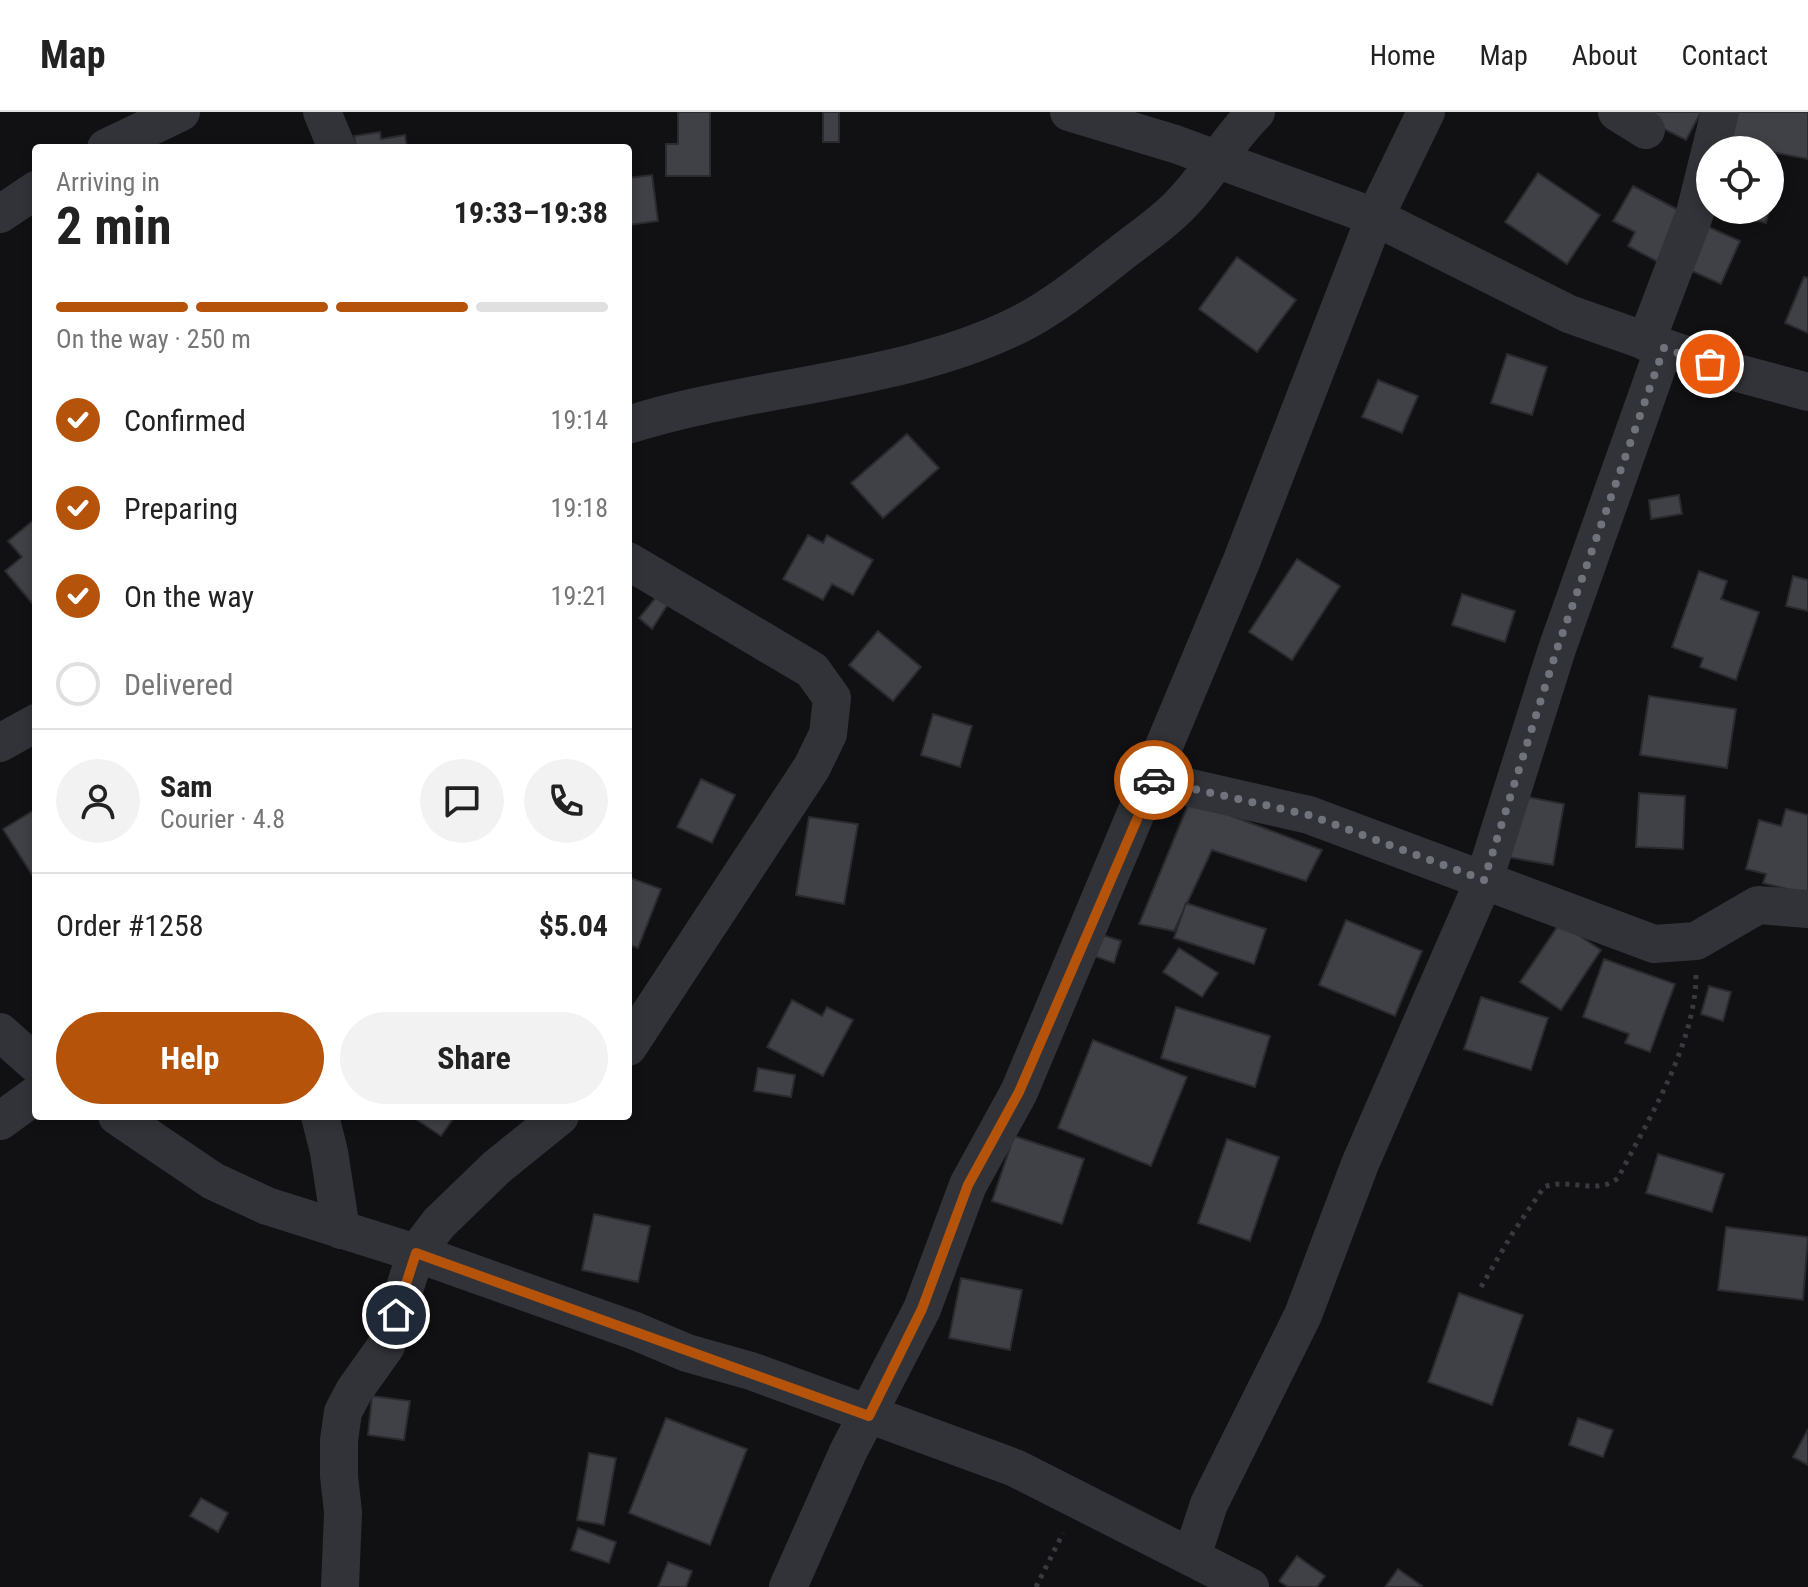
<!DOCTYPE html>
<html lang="en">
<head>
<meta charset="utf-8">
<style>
	body { margin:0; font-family:"Roboto Condensed",sans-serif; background:#f2f2f2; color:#222; height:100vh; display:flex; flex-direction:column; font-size:30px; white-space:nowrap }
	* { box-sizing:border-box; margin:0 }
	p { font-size:26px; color:#767676 }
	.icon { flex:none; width:44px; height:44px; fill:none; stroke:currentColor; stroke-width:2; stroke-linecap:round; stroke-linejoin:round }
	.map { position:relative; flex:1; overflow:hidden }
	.details { position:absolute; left:32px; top:32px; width:600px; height:976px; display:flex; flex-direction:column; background:#fff; border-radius:8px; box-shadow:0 4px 12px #0003 }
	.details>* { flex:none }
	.tools { position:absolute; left:1696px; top:24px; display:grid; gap:16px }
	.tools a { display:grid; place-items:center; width:88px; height:88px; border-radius:50%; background:#fff; box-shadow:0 4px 12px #0003; font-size:40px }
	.pin { position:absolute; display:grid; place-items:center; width:68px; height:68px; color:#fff; margin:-34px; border:4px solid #fff; border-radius:50%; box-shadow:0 2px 8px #0007 }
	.courier { position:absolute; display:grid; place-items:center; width:80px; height:80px; margin:-40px; border:6px solid #b45309; border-radius:50%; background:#fff; color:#222; box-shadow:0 2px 10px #0007 }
	.head em { font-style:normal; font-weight:700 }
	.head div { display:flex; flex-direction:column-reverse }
	.head { display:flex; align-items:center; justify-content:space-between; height:136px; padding:0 24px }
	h1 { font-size:52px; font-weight:700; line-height:60px }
	.bar { display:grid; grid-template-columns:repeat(4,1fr); gap:12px 8px; align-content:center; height:96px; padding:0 24px }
	.bar i { height:10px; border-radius:6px; background:#e0e0e0 }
	.bar .current { background:#b45309 }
	.bar p { grid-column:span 4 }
	.line { display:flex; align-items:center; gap:20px; padding:0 24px; border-top:2px solid #e0e0e0 }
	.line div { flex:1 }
	.round { display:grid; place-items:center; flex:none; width:84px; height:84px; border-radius:42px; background:#f2f2f2 }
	ol { padding:0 24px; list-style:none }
	li { display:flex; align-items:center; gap:24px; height:88px }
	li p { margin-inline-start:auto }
	li .icon { padding:8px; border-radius:50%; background:#b45309; color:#fff; stroke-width:4 }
	li:last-child { color:#767676 }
	li i { width:44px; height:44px; border:4px solid #e0e0e0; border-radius:50% }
	.cta { display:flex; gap:16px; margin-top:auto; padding:16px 24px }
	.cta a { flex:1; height:92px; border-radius:48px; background:#b45309; color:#fff; font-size:32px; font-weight:700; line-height:92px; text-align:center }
	.cta a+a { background:#f2f2f2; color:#222 }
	header { display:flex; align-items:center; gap:48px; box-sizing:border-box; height:112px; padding:0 40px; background:#fff; border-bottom:2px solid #e0e0e0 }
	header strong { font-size:38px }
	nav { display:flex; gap:44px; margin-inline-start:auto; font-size:28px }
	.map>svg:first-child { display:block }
	.building { fill:#404146; stroke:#2b2b2f; stroke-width:2 }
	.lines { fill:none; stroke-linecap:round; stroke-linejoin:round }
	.path { stroke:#383a3f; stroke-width:5; stroke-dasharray:4 6; stroke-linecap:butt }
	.minor { stroke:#323338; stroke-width:38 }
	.done { stroke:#70737c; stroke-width:8; stroke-dasharray:0 14.4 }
	.route { stroke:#b45309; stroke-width:10 }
</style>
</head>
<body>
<header>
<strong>Map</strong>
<nav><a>Home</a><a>Map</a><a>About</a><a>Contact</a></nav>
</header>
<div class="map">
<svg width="1808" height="1475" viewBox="0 0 1808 1475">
	<rect width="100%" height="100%" fill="#111113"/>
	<g class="building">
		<polygon points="678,0 710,0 710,64 666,64 666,32 678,32"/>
		<rect x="823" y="0" width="16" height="30"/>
		<polygon points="1643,0 1701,0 1686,28 1640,5"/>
		<polygon points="1736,0 1808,0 1808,47 1730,32"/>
		<polygon points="380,20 381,27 405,23 407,36 356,36 354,24"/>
		<polygon points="1538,61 1600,103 1567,152 1505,110"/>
		<polygon points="652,63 658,109 628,113 628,66"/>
		<polygon points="1633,74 1686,102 1660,151 1628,134 1635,120 1613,109"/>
		<polygon points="1733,98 1769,98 1766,111 1732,103"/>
		<polygon points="1702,112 1740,129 1721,172 1683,155"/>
		<polygon points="1237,145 1296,188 1257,240 1199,197"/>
		<polygon points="1804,165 1808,166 1808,221 1785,211"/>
		<polygon points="1507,242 1547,255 1532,303 1491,291"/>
		<polygon points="1378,268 1418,284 1402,321 1362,305"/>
		<polygon points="907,322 939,356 883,406 851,371"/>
		<polygon points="1679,383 1682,402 1651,407 1649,388"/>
		<polygon points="36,406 36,496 5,459 22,445 8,429"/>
		<polygon points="808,423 823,431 827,423 873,448 853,483 832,472 823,488 783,467"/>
		<polygon points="1297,447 1340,474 1292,548 1249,520"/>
		<polygon points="1699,459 1727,469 1721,487 1759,500 1736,568 1700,555 1703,546 1672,535"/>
		<polygon points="1793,464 1808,468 1808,499 1786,494"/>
		<polygon points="1462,482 1515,499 1505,530 1452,513"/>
		<polygon points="657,484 668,492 652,517 639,506"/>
		<polygon points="878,519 921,555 893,589 849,553"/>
		<polygon points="1649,584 1736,597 1727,656 1640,643"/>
		<polygon points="933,602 972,614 960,655 921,643"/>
		<polygon points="701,667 735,683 712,731 677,715"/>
		<polygon points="1639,681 1685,684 1683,737 1636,735"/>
		<polygon points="1513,682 1564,692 1553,753 1502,744"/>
		<polygon points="1190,688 1322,738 1306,769 1212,738 1174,819 1139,812"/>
		<polygon points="36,697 36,769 3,717"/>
		<polygon points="1786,697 1808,703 1808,782 1763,771 1766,762 1746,757 1759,708 1781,714"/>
		<polygon points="809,705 858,712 844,792 796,783"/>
		<polygon points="628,765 661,777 638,836 628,832"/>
		<polygon points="1186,791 1266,817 1254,852 1174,826"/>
		<polygon points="1346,808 1422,839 1395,904 1319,873"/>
		<polygon points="1560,811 1601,838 1561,898 1520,870"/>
		<polygon points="1096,821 1121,829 1114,851 1088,842"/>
		<polygon points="1179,836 1218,861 1202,885 1163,860"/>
		<polygon points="1604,847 1675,872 1650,940 1625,931 1629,922 1583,905"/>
		<polygon points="1709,874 1731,880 1723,909 1701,902"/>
		<polygon points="1481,885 1548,906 1531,958 1464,937"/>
		<polygon points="792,888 822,904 827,895 853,908 823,964 767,935"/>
		<polygon points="1176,895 1270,924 1255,975 1161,946"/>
		<polygon points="1093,928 1187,965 1151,1054 1058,1016"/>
		<polygon points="758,956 795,963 791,985 754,979"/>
		<polygon points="411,1004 455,1004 441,1024"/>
		<polygon points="1014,1024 1084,1047 1062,1112 992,1089"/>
		<polygon points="1227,1027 1279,1045 1250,1129 1198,1111"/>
		<polygon points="1658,1042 1724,1062 1712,1100 1646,1081"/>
		<polygon points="594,1102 650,1114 638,1170 582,1158"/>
		<polygon points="1726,1115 1808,1125 1803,1188 1718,1178"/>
		<polygon points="961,1166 1022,1178 1010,1238 949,1226"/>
		<polygon points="1459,1181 1523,1203 1492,1293 1428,1270"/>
		<polygon points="372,1284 410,1289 404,1328 368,1323"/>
		<polygon points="666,1306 747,1337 710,1433 629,1401"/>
		<polygon points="1578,1306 1613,1318 1603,1345 1569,1333"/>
		<polygon points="1808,1317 1808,1353 1793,1345"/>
		<polygon points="589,1341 616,1346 604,1413 577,1408"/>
		<polygon points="201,1386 228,1401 218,1420 190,1404"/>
		<polygon points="578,1416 616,1430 609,1451 571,1438"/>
		<polygon points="1297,1444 1325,1464 1317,1475 1288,1475 1279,1469"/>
		<polygon points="668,1450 692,1459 686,1475 658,1475"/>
		<polygon points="1398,1457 1422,1474 1421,1475 1385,1475"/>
	</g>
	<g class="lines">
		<g class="path">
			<path d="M1481 1175 1512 1122 1544 1075C1568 1065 1597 1084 1618 1066 1649 1006 1696 931 1696 862"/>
			<polyline points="1036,1475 1063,1421"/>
		</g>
		<g class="minor">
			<polyline points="322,0 337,36"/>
			<polyline points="1069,0 1175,32 1375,105 1569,202 1734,260 1808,280"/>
			<polyline points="1617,0 1646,18"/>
			<polyline points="106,36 181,0"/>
			<polyline points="0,102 36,78"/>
			<polyline points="1646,230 1695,101 1720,0"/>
			<path d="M628 313C753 273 903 271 1020 212 1059 192 1094 162 1129 135 1146 122 1165 109 1180 93 1209 64 1227 28 1256 0"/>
			<polyline points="628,449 812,558 832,586 828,622 812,655 628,935"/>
			<polyline points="0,631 36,611"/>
			<polyline points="1151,667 1309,703 1654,832 1696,829 1758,793 1808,797"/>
			<polyline points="0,920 36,952"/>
			<polyline points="117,1004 213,1069 267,1094 416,1141 635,1219 687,1241 751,1259 1015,1356 1250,1475"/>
			<polyline points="320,1004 329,1040 341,1118"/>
			<polyline points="0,1009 36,983"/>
			<polyline points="1192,1444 1209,1392 1303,1203 1360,1052 1484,768 1557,537 1664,236"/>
			<polyline points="340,1475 343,1400 339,1364 339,1328 343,1300 354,1279 386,1234 416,1141 439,1111 497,1055 560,1004"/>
			<polyline points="788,1475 848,1340 922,1197 968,1073 1019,980 1242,448 1375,105 1426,0"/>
		</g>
	</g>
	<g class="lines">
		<polyline class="done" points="1154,668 1309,703 1484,768 1557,537 1664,236 1710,252"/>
		<polyline class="route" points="396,1203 416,1141 869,1304 922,1197 968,1073 1019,980 1154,668"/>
	</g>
</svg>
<div class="tools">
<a><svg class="icon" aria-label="locate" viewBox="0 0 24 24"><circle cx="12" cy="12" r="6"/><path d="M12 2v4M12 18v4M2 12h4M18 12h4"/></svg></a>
</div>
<div class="pin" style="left:1710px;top:252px;background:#ea580c"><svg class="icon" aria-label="bag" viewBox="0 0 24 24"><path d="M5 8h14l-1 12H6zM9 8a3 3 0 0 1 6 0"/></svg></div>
<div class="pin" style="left:396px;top:1203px;background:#1f2937"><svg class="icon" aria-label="home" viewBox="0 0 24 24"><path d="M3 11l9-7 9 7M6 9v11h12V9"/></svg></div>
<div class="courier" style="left:1154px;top:668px"><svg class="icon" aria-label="car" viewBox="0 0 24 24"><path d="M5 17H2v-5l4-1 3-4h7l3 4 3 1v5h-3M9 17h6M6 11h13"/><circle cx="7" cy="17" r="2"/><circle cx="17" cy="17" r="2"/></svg></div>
<section class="details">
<div class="head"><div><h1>2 min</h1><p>Arriving in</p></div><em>19:33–19:38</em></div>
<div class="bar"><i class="current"></i><i class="current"></i><i class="current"></i><i></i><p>On the way · 250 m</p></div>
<ol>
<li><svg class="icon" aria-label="check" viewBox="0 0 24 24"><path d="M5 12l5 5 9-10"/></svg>Confirmed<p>19:14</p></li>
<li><svg class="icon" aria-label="check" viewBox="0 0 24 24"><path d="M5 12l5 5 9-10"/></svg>Preparing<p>19:18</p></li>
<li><svg class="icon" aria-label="check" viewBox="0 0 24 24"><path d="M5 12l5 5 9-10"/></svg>On the way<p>19:21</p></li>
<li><i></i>Delivered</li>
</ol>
<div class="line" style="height:144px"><a class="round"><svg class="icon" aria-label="person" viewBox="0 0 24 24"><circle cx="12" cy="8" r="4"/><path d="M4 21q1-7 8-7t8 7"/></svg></a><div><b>Sam</b><p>Courier · 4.8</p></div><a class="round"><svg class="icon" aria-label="chat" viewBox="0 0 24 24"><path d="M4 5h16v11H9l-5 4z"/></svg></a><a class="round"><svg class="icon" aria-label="phone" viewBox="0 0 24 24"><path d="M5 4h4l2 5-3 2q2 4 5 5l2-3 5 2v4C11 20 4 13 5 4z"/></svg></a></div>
<div class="line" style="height:104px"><div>Order #1258</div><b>$5.04</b></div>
<div class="cta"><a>Help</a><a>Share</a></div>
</section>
</div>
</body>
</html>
